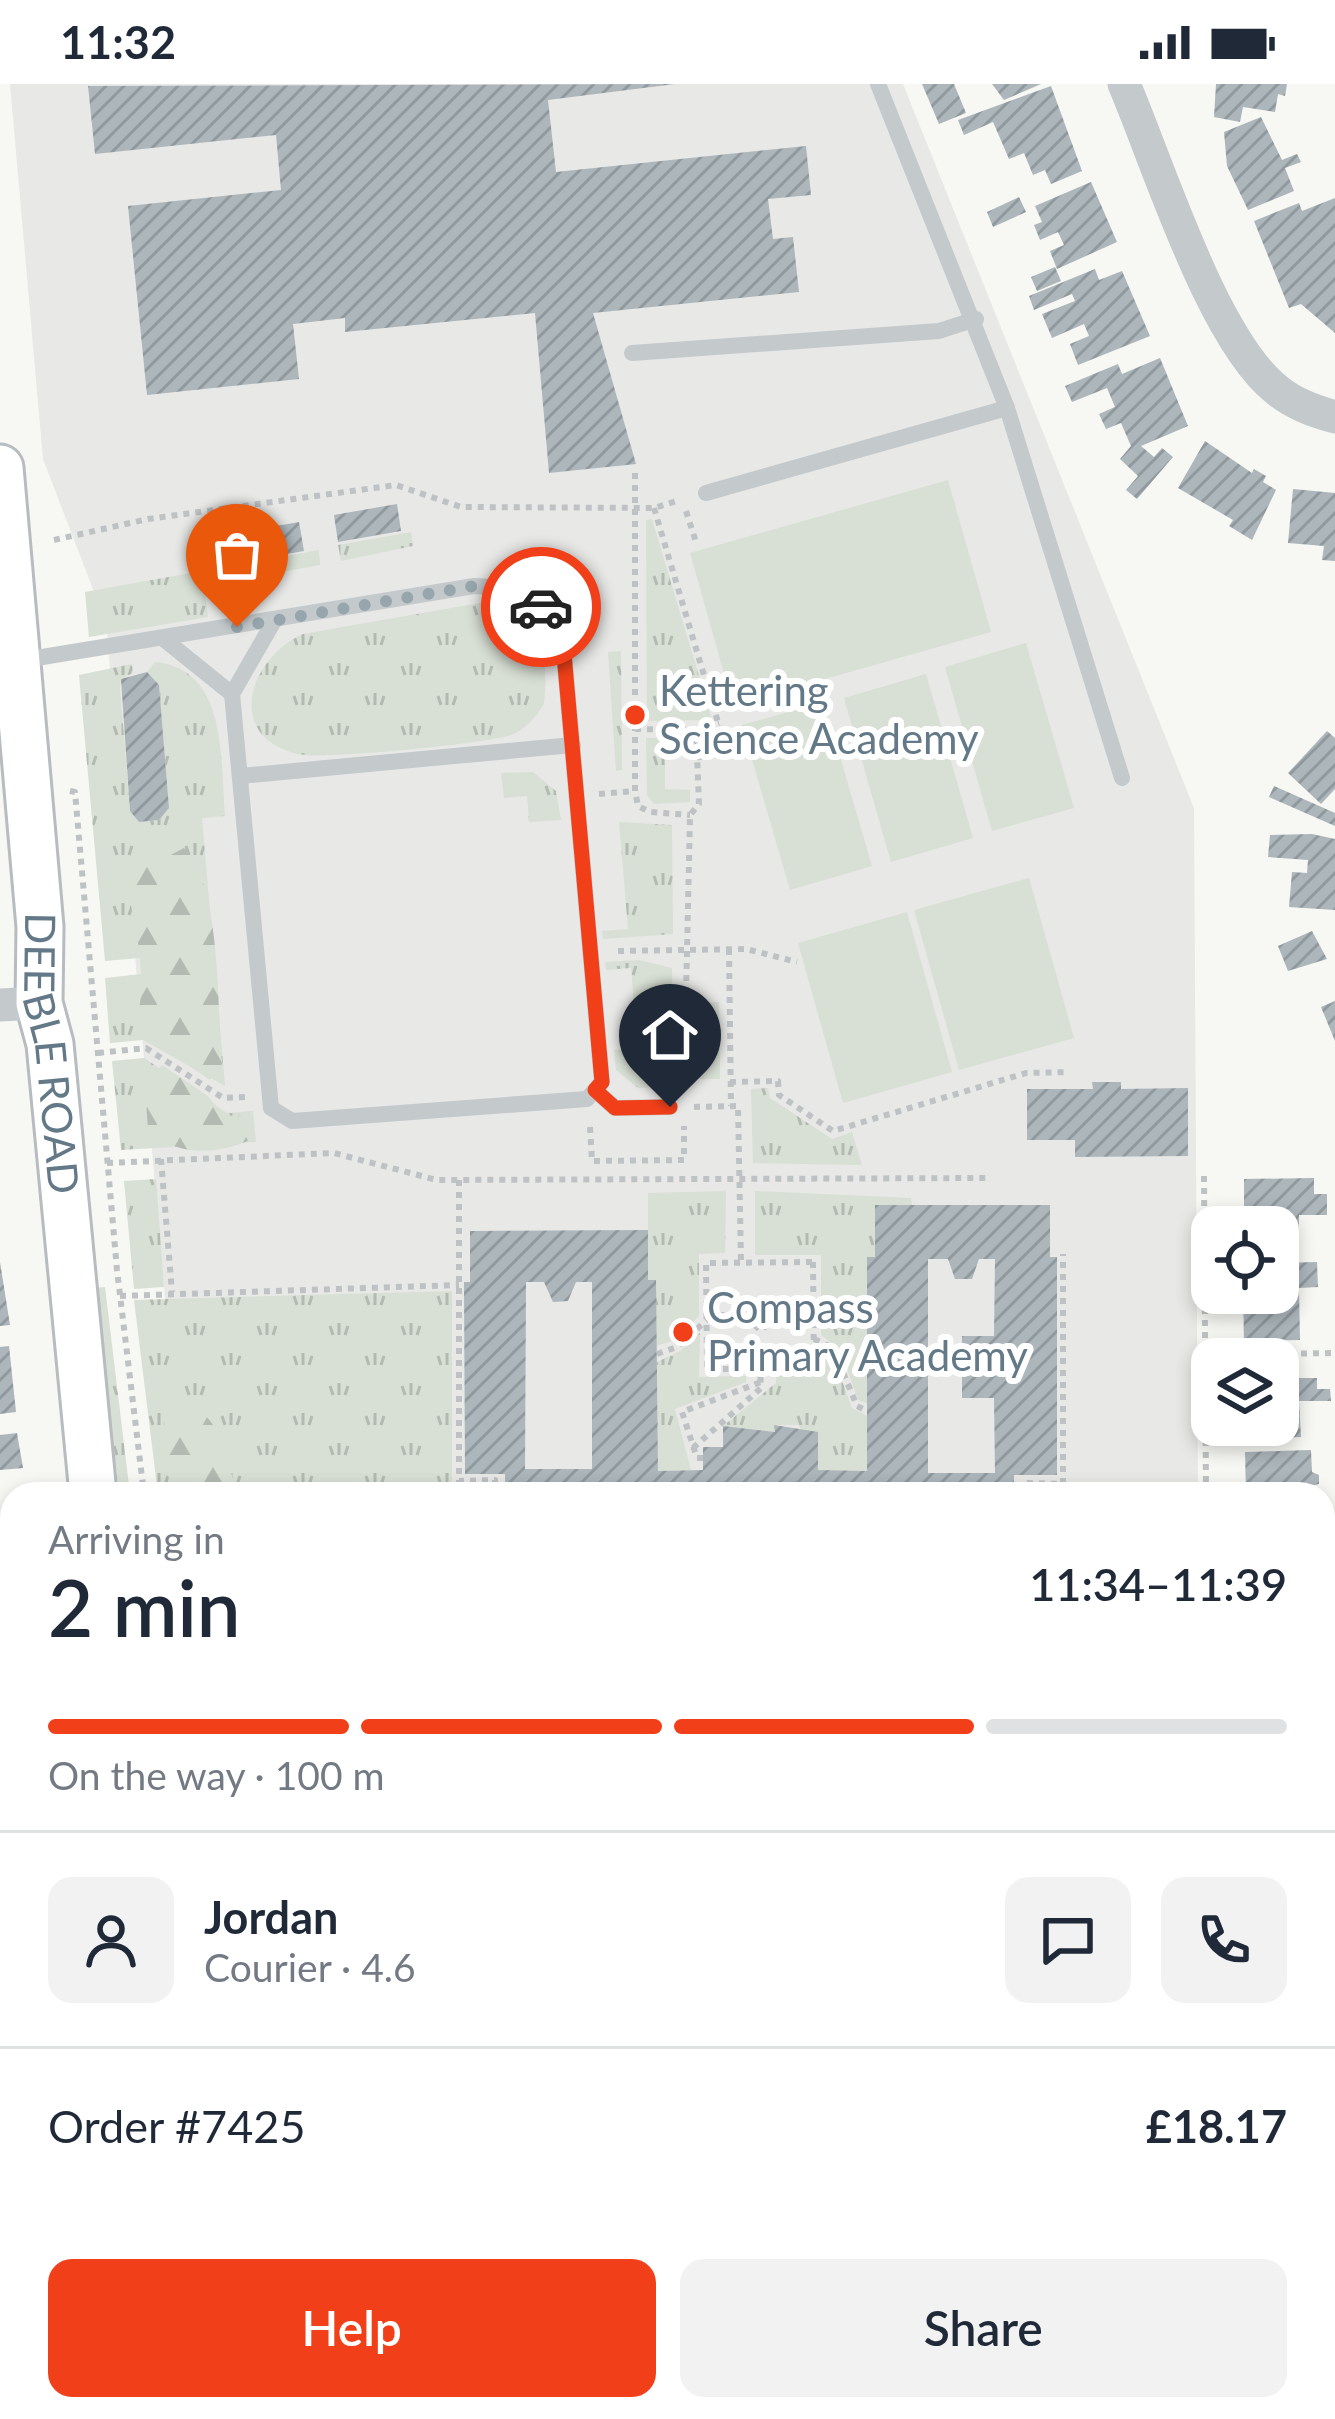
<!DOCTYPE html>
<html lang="en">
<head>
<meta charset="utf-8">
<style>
	body { margin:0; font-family:Lato,sans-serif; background:#f2f2f3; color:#1f2937; height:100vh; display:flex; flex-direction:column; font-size:45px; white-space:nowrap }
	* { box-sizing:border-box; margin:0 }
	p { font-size:39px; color:#747a83 }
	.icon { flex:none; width:66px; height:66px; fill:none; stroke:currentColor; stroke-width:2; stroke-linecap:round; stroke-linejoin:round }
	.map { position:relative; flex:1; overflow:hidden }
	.panel { position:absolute; left:0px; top:1398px; width:1335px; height:939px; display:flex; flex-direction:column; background:#fff; border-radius:36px 36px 0 0; box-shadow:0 6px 18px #0003 }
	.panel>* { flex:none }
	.tools { position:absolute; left:1191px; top:1122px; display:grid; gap:24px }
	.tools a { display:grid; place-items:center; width:108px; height:108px; border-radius:24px; background:#fff; box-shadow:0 6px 18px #0003; font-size:60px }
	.pin { position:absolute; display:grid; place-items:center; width:102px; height:102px; color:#fff; margin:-123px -51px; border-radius:50% 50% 50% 0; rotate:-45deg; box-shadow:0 0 12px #0007 }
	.pin .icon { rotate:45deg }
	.courier { position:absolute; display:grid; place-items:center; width:120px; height:120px; margin:-60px; border:9px solid #f14019; border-radius:50%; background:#fff; color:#222; box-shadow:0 3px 15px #0007 }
	.overview em { font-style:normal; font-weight:600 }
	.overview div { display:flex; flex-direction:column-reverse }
	.overview { display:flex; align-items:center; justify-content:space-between; height:204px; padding:0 48px }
	h1 { font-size:78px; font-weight:600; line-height:90px }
	.bar { display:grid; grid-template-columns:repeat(4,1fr); gap:18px 12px; align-content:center; height:144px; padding:0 48px }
	.bar i { height:15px; border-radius:9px; background:#e0e1e3 }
	.bar .selected { background:#f14019 }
	.bar p { grid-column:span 4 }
	.line { display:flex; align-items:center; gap:30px; padding:0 48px; border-top:3px solid #e0e1e3 }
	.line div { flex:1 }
	.round { display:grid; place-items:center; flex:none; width:126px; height:126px; border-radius:24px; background:#f2f2f3 }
	.cta { display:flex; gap:24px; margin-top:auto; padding:24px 48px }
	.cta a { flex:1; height:138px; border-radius:24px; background:#f14019; color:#fff; font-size:48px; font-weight:600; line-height:138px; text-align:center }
	.cta a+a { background:#f2f2f3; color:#1f2937 }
	.status { display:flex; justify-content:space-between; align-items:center; height:84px; padding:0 60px; background:#fff; direction:ltr }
	.status svg { height:33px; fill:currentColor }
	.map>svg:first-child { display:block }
	.built { fill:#e8e8e7 }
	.grass { fill:url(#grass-tufts) }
	.forest { fill:url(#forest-firs) }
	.park { fill:#d8dfd4 }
	.building { fill:url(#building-hatch); fill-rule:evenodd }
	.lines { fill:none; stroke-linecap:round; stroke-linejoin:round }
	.secondary-casing { stroke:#b6bcc0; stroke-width:51 }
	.primary-casing { stroke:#b7bcbf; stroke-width:57 }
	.path { stroke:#bfc2c4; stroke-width:6; stroke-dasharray:6 6; stroke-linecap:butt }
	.lane { stroke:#c4c9cc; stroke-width:16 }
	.street { stroke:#c4c9cc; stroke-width:33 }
	.secondary { stroke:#fff; stroke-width:45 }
	.primary { stroke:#fff; stroke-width:51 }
	.done { stroke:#97a5ad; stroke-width:12; stroke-dasharray:0 21.6 }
	.route { stroke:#f14019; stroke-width:15 }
	.poi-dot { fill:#f14019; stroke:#fff; stroke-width:4.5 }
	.labels { text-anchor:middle; stroke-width:12; stroke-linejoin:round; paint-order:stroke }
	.poi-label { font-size:42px; fill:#637987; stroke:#fff; text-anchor:start }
	.street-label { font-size:42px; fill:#637987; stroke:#fff }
</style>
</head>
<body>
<div class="status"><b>11:32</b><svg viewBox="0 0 49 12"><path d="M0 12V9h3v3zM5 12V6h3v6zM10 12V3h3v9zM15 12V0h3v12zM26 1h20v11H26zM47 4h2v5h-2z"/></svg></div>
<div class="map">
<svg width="1335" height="2335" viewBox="0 0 1335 2335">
	<defs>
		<pattern id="grass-tufts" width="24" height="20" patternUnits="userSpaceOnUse" patternTransform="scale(3)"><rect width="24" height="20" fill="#d8dfd4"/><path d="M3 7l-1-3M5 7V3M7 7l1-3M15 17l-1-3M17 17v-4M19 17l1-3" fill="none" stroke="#b3bab2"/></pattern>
		<pattern id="forest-firs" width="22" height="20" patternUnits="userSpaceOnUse" patternTransform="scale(3)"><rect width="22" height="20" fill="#d8dfd4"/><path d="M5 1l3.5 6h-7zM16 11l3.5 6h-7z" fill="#b3bab2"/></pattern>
		<pattern id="building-hatch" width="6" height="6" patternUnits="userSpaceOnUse" patternTransform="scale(3)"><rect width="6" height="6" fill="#acb6bb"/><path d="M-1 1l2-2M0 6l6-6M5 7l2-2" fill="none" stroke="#90999e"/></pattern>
	</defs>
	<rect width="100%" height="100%" fill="#f7f7f3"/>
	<polygon class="built" points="10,0 903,0 1194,724 1198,1410 182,1410 106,539 43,375"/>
	<g class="grass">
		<polygon points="652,435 711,632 709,636 647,637 646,436"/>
		<polygon points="411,448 413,462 341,477 338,461"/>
		<polygon points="319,466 320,481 204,502 208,533 89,553 85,508"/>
		<path d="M491 517C543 528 549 574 544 620 536 633 526 645 511 651 487 660 322 676 298 670 224 653 248 575 303 550Z"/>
		<polygon points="621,567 622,686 616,687 608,568"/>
		<path d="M155 578C229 585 220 678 225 732L202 734 225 1002 143 956 110 959 105 894 141 890 140 874 105 877 79 591 132 580 133 589 121 595 120 604 130 727 139 738 159 736 169 724 159 601 147 588Z"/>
		<polygon points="646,654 665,654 665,705 690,706 690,718 654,720 647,711"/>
		<polygon points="533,688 556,707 561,736 529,738 527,712 504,714 501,689"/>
		<polygon points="619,738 672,741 673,850 603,855 602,847 628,845"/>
		<polygon points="639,876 672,884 673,1002 638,1004 616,986 614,966 638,963 631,884 606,886 605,878"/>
		<polygon points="719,918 720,995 699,995 698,919"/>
		<polygon points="144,974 227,1029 253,1027 256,1058 121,1066 112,977"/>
		<polygon points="768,1004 770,1014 832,1055 852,1048 862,1081 753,1079 751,1005"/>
		<polygon points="156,1095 164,1203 134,1205 124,1097"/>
		<polygon points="726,1107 725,1169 699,1170 699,1232 675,1256 656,1262 648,1196 648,1109"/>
		<polygon points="755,1107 911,1114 912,1121 875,1122 875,1173 867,1174 867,1319 858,1316 841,1267 821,1251 821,1171 755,1171"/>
		<polygon points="105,1203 130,1410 119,1410 94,1204"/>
		<polygon points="452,1207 452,1402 489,1402 489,1410 158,1410 134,1216"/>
		<polygon points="700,1249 699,1293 746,1292 746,1298 675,1325 691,1386 658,1387 657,1278 680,1267"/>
		<polygon points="821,1262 833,1272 852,1324 867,1332 867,1387 818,1386 799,1341 775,1341 775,1348 723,1342 776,1299 776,1291 821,1290"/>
		<polygon points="774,2325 856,2325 858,2335 760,2335"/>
	</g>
	<g class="forest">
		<path d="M184 764C222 801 217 926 222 980L210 996 147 953 139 926 144 891 128 805 133 780 165 774Z"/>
		<path d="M162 981 208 1012 223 1031 250 1033 252 1055C217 1071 179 1073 148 1047L145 1000Z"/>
		<path d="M190 1322C223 1333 227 1382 238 1410L171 1408 163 1360 165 1328Z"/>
	</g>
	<g class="park">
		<polygon points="948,396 991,548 733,621 690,469"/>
		<polygon points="1026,559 1074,724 992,747 945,583"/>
		<polygon points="926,590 973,754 891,778 844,614"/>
		<polygon points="824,618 872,782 790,806 742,641"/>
		<polygon points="1029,794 1074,954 959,986 914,826"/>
		<polygon points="907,828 952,988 843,1019 798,859"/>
	</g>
	<g class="building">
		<polygon points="675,0 548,16 556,88 806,62 811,111 768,115 773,155 793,153 799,208 593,229 636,380 549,389 535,229 345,248 345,234 293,240 299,295 147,311 128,122 281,106 276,51 95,70 88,2"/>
		<polygon points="922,0 954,0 966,29 939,40"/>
		<polygon points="992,0 1041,0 1004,16"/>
		<polygon points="1216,0 1287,0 1285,12 1278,10 1275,28 1243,23 1240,38 1214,33"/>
		<polygon points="1051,2 1082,87 1051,100 1045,86 1033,91 1024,69 1009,75 993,38 964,51 958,36"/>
		<polygon points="1261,33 1282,76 1297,70 1301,78 1285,84 1294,107 1248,126 1227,82 1224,48"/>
		<polygon points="1091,98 1117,158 1057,185 1050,167 1064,161 1058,148 1040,156 1034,141 1042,138 1035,122"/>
		<polygon points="1019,113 1026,128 993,143 987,128"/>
		<polygon points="1335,114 1335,249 1301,220 1289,224 1254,137 1299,119 1302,127"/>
		<polygon points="1055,183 1061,197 1037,207 1031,193"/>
		<polygon points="1095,185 1099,196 1122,187 1150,252 1078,281 1070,260 1089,252 1084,240 1052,254 1042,230 1075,217 1072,210 1034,226 1029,212"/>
		<polygon points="1160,274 1188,342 1141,362 1154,373 1162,364 1173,373 1137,415 1126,406 1138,392 1120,375 1131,362 1121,339 1106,345 1099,330 1115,323 1107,304 1072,318 1065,302 1118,280 1122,290"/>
		<polygon points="1205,357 1252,389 1254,385 1266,392 1263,398 1276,406 1252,456 1229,442 1233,436 1178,404"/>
		<polygon points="1293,405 1335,409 1335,477 1322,476 1324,462 1288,459"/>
		<polygon points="397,420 401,447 338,458 334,431"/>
		<polygon points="299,438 304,467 207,484 202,455"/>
		<polygon points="147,588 159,601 169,724 159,736 139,738 130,727 121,595"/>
		<polygon points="1327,647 1335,654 1335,705 1321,720 1288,689"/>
		<polygon points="1274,702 1335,729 1335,742 1269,713"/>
		<polygon points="1312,750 1335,755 1335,826 1289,823 1292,788 1307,789 1308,776 1268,773 1270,751"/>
		<polygon points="1312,847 1327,875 1288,887 1278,862"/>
		<polygon points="1335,917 1335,957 1321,923"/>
		<polygon points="1092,998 1121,998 1121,1005 1188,1004 1188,1072 1075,1073 1075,1056 1027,1056 1027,1005 1093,1005"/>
		<polygon points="1314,1094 1314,1110 1327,1110 1327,1131 1299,1131 1299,1169 1278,1169 1278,1143 1244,1143 1244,1095"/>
		<path d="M875 1121H1050V1173H1057V1391H1014V1410L610 1406V1410H505V1390H465L464 1198H470V1147L648 1146V1196H656L658 1387 703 1386V1363H723V1342L775 1348 774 1341 818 1348V1386L867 1387V1173H875ZM928 1175H948L955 1195H972L979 1175H995L994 1252H962V1314H994L995 1389H928ZM526 1198H544L553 1218 568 1217 576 1198H592V1385H525Z"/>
		<polygon points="0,1178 10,1241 0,1242"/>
		<polygon points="1317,1178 1318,1203 1299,1204 1300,1256 1244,1257 1243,1209 1278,1209 1278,1179"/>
		<polygon points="9,1262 16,1328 0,1330 0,1263"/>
		<polygon points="1298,1278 1299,1294 1317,1294 1317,1305 1330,1305 1331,1317 1299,1317 1301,1353 1246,1355 1245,1341 1278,1341 1278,1279"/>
		<polygon points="17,1349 23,1384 0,1386 0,1351"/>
		<polygon points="1311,1366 1312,1388 1319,1391 1319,1400 1300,1404 1301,1410 1246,1410 1245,1368"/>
		<polygon points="0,1438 12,1454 12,1465 0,1474"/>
		<polygon points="1326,1510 1335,1510 1335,1570 1323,1570"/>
		<polygon points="0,1806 12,1812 12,1831 0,1853"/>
		<polygon points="0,2206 12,2210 12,2250 0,2246"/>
		<polygon points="727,2325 744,2325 749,2335 706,2335"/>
		<polygon points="1229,2325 1300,2325 1320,2335 1224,2335"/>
	</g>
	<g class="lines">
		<g class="secondary-casing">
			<g id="secondary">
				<path id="s1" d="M0 384 40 843 39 919 50 960 93 1410"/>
			</g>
		</g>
		<g class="primary-casing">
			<g id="primary">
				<polyline points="0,1656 12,1654"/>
				<polyline points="1323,1667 1335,1667"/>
				<polyline points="0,1695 12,1699"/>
			</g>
		</g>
		<g class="path">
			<polyline points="635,389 635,707 638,722 650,728 690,731"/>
			<polyline points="654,424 726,665 697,674"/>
			<polyline points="686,427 696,458"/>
			<polyline points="54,456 148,435 396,401 461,423 654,424 680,416"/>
			<polyline points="635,645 696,646 719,639"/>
			<polyline points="70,707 75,708 117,1186 144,1410"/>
			<polyline points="599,710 634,707"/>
			<polyline points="729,865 731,1022"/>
			<polyline points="618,867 746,865 797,878"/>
			<polyline points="98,969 146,964 223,1014 247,1013"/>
			<polyline points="730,998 778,997 779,1011 833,1047 1026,989 1069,988"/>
			<polyline points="684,1005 690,731 699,720 696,646"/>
			<polyline points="694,1023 738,1022 741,1178"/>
			<polyline points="590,1043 592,1077 684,1076 684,1042"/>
			<polyline points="161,1075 172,1208"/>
			<polyline points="107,1079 334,1069 437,1096 988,1094"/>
			<polyline points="1204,1092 1206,1410"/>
			<polyline points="459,1096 459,1397 495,1396 495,1410"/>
			<polygon points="813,1178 814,1285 707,1285 706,1179"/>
			<polyline points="120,1212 459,1201"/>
			<polygon points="759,1215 776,1231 761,1247 744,1231"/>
			<polyline points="706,1231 744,1231"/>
			<polyline points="776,1231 813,1230"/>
			<polyline points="814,1255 833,1264 857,1322 867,1327"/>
			<polyline points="657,1270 677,1263 707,1236"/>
			<polyline points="1205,1271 1335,1269"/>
			<polyline points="693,1364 761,1304 760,1285"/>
			<polyline points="703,1374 697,1374 682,1328 761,1298"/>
			<polyline points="1025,1410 1026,1399 1063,1400 1063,1170"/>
			<polyline points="1323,1462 1335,1462"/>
		</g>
		<g class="lane">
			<polyline points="878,0 1007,324 1122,694"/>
			<polyline points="632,269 939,247 976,235"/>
			<polyline points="706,409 1007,324"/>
			<polyline points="165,556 232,610"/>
			<path d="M18 577 474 502C525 503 551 523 564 570L602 998 587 1015 292 1037 271 1024 232 610 274 537"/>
			<polyline points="240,692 573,661"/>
			<polyline points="595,1006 615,1024 670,1023"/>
		</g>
		<g class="street">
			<path d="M1124 0C1158 79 1212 255 1277 306 1294 320 1314 327 1335 333"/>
			<polyline points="0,921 39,919"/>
			<polyline points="1323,1873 1335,1849"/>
			<polyline points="1323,2043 1335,2049"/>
			<polyline points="0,2145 12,2149"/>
			<polyline points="901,2325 909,2335"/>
			<polyline points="1122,2325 1132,2335"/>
			<polyline points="937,2335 950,2325"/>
		</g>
		<use href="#secondary" class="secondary"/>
		<use href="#primary" class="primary"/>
	</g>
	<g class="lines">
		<path class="done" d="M237 543 474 502C498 502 524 506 541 523"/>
		<polyline class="route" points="541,523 555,537 564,570 602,998 595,1006 615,1024 670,1023"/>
	</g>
	<g class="poi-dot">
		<circle cx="635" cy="631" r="12"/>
		<circle cx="683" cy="1248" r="12"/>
	</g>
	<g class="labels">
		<g class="poi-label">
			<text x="659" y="622">Kettering<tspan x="659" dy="48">Science Academy</tspan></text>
			<text x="707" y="1239">Compass<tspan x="707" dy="48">Primary Academy</tspan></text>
		</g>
		<g class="street-label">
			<text dy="15" stroke="none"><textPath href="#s1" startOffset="588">DEEBLE ROAD</textPath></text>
		</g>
	</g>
</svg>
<div class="tools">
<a><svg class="icon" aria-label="locate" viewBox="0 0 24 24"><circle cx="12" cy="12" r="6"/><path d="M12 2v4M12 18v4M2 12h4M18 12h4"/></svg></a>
<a><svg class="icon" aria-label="layers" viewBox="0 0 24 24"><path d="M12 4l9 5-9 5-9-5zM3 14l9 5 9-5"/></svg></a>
</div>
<div class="pin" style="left:237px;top:543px;background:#ea580c"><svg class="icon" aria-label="bag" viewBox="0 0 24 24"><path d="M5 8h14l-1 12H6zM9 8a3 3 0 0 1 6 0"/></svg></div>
<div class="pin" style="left:670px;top:1023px;background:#1f2937"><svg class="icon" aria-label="home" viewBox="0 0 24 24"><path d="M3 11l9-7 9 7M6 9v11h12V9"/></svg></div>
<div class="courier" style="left:541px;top:523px"><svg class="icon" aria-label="car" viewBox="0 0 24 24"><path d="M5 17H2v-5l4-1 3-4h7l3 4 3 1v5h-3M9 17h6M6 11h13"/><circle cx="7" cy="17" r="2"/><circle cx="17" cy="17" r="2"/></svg></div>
<section class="panel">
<div class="overview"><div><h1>2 min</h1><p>Arriving in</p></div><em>11:34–11:39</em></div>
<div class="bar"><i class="selected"></i><i class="selected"></i><i class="selected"></i><i></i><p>On the way · 100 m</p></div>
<div class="line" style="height:216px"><a class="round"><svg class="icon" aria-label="person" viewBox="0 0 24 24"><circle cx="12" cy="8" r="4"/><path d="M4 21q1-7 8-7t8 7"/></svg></a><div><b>Jordan</b><p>Courier · 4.6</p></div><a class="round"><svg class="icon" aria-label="chat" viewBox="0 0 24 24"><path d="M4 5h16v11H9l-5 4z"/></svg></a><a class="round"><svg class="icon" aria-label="phone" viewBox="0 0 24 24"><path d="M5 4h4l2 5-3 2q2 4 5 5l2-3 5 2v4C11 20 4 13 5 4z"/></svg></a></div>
<div class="line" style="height:156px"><div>Order #7425</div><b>£18.17</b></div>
<div class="cta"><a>Help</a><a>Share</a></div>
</section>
</div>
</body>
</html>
